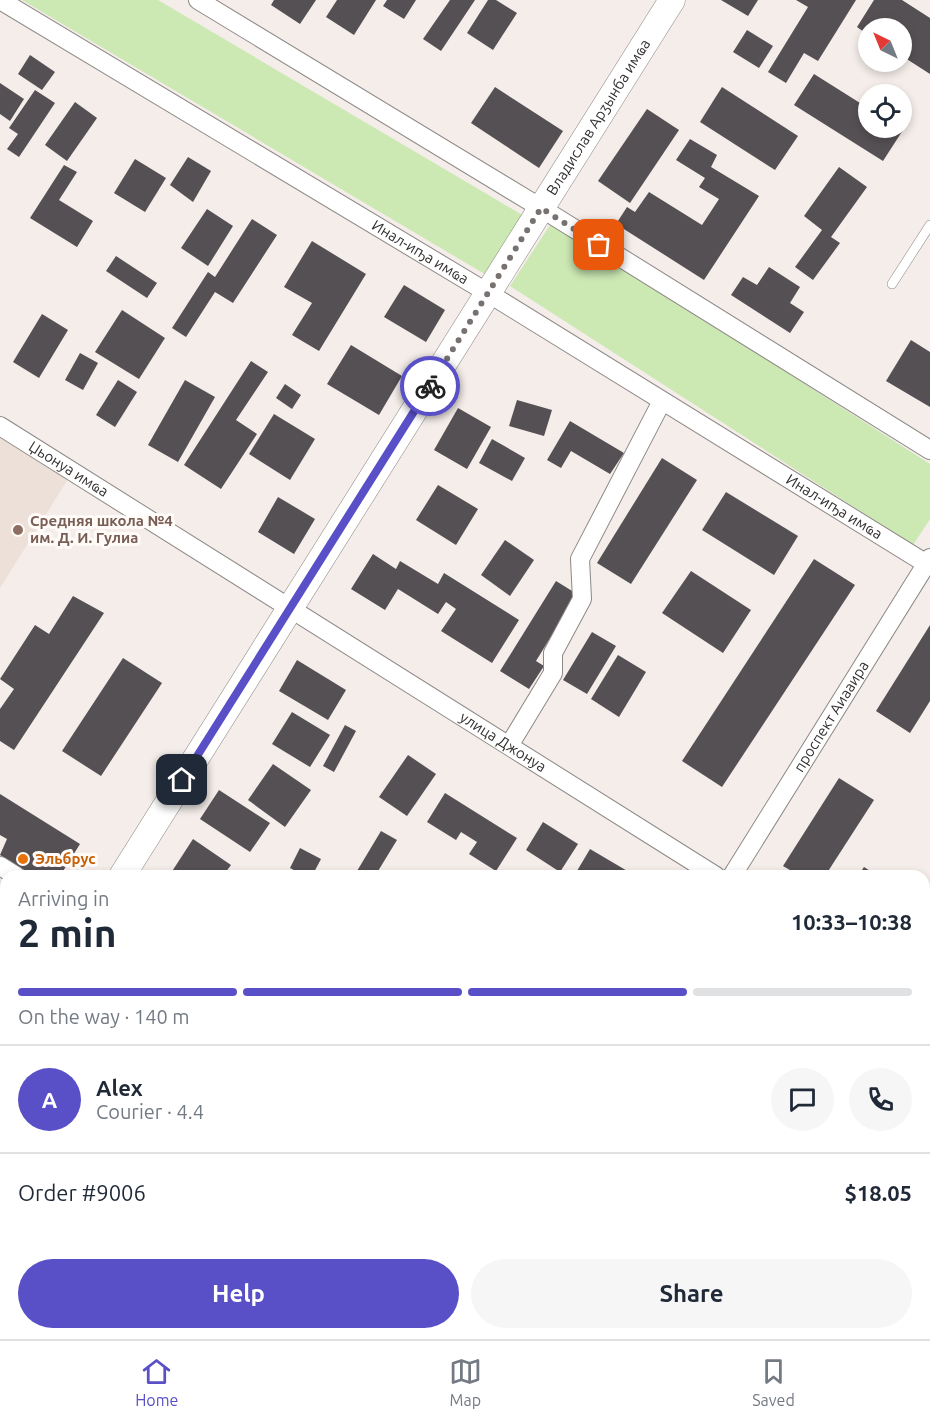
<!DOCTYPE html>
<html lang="en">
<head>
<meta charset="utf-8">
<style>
	body { margin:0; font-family:Ubuntu,sans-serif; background:#f6f6f7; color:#1f2937; height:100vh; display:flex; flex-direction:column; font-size:22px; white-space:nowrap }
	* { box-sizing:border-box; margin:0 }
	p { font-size:20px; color:#747a83 }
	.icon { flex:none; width:33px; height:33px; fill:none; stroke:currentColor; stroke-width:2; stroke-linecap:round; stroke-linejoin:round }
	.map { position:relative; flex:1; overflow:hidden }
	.side { position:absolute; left:0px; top:870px; width:930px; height:470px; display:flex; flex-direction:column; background:#fff; border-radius:18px 18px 0 0; box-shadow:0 3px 9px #0003 }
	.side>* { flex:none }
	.needle { width:39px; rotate:317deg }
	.buttons { position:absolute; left:858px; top:18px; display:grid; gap:12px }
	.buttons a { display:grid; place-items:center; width:54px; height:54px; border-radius:50%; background:#fff; box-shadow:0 3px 9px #0003; font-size:30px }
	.pin { position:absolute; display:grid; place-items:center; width:51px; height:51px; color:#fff; margin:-26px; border-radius:12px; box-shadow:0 3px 9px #0006 }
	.courier { position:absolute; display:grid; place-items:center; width:60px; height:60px; margin:-30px; border:4px solid #5950c8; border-radius:50%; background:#fff; color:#222; box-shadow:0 2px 8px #0007 }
	.overview em { font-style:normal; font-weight:700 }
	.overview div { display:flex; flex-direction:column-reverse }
	.overview { display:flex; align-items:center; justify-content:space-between; height:102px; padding:0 18px }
	h1 { font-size:39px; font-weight:700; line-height:45px }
	.bar { display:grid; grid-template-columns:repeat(4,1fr); gap:9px 6px; align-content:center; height:72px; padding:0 18px }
	.bar i { height:8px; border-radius:4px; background:#e0e1e3 }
	.bar .active { background:#5950c8 }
	.bar p { grid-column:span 4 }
	.line { display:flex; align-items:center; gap:15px; padding:0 18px; border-top:2px solid #e0e1e3 }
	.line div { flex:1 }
	.round { display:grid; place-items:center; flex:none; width:63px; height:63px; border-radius:32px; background:#f6f6f7 }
	.button { display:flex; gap:12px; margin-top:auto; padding:12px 18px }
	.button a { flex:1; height:69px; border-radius:36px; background:#5950c8; color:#fff; font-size:24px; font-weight:700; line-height:69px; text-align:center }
	.button a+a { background:#f6f6f7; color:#1f2937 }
	.tabs { display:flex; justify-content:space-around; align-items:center; height:84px; border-top:2px solid #e0e1e3; background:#fff; font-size:16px; color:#747a83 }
	.tabs a { display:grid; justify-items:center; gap:3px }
	.tabs .active { color:#5950c8 }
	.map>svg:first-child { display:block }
	.built { fill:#ede0d8 }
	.green { fill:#cce8b3 }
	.building { fill:#555054 }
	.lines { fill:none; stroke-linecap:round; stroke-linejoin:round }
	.service-casing { stroke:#8d8885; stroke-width:10 }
	.minor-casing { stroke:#8d8885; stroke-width:20 }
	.secondary-casing { stroke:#8d8885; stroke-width:27 }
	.service { stroke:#fff; stroke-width:9 }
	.minor { stroke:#fff; stroke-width:18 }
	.secondary { stroke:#fff; stroke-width:26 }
	.done { stroke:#777270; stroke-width:6; stroke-dasharray:0 10.8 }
	.route { stroke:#5950c8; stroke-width:8 }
	.education-dot { fill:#8d6e63; stroke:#fffbf9; stroke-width:2 }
	.food-dot { fill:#e8710a; stroke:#fffbf9; stroke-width:2 }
	.labels { text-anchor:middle; stroke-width:6; stroke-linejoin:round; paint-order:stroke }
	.street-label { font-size:15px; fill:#33302f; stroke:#fffbf9 }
	.education-label { font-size:15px; font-weight:bold; fill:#785e54; stroke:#fffbf9; text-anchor:start }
	.food-label { font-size:15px; font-weight:bold; fill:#c56008; stroke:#fffbf9; text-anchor:start }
</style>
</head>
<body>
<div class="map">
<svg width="930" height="1339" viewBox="0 0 930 1339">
	<rect width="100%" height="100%" fill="#f4edea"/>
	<polygon class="built" points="0,426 73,471 0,588"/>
	<g class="green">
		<polygon points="22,0 158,0 524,216 488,276"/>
		<polygon points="552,222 930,464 930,519 913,545 510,286"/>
		<polygon points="924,1102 930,1105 930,1339 921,1339 912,1334 924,1334"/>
	</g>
	<g class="building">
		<polygon points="274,0 316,0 300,24 271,5"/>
		<polygon points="337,0 376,0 354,35 326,17"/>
		<polygon points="387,0 416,0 404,19 383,6"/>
		<polygon points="450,0 475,0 441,51 423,39"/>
		<polygon points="488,0 496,0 517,13 493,50 467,33"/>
		<polygon points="721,0 758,0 748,16"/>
		<polygon points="796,0 856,0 818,61 804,53 786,83 768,72 808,7"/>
		<polygon points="874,0 902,0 930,18 930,74 902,56 902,28 868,28 868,35 857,27"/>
		<polygon points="747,30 773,46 759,68 733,52"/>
		<polygon points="30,55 55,72 42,90 18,74"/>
		<polygon points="814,74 868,108 868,128 903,130 883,161 794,105"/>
		<polygon points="0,83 24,99 10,121 0,114"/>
		<polygon points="495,87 563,131 539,168 471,123"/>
		<polygon points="722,87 798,136 775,170 700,122"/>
		<polygon points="35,90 55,103 19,157 7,149 18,134 9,128"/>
		<polygon points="75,102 97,118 67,161 45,145"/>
		<polygon points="647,109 679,130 630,203 598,181"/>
		<polygon points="690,139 717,155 711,167 759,196 704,280 616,224 627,207 635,212 649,192 702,225 719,199 699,187 705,178 676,160"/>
		<polygon points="188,157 211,171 193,202 170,185"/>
		<polygon points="135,159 166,178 145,212 114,193"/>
		<polygon points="64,165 77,172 59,200 93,221 77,247 30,218"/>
		<polygon points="839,167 867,187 831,237 840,243 813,280 795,267 822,230 804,216"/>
		<polygon points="207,209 233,226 208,266 181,248"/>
		<polygon points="252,219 277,235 233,303 215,292 186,337 172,328 208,272 215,277"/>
		<polygon points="312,241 366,274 319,351 292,335 312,303 284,287"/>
		<polygon points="116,256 157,283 147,298 106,271"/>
		<polygon points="769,267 800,287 790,303 804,312 790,333 731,295 743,277 757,285"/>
		<polygon points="404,285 445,310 426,342 384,317"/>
		<polygon points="122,310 165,338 139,379 95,352"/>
		<polygon points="42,314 68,330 39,378 13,362"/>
		<polygon points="911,340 930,352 930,407 886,381"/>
		<polygon points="351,345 402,376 379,415 327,384"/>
		<polygon points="80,353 98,363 83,390 65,380"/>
		<polygon points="251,361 268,372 236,420 257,434 221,489 184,465"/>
		<polygon points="118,380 137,392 115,427 96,415"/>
		<polygon points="185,380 215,397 178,462 148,445"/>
		<polygon points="285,384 301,395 292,409 276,398"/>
		<polygon points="517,400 552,410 544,436 509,426"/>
		<polygon points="458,408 491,427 467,469 434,450"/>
		<polygon points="274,414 315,439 290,480 249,454"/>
		<polygon points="570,421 624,453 610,474 571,451 561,468 547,460"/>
		<polygon points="492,439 525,458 512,481 479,463"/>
		<polygon points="662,458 697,480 631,584 597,563"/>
		<polygon points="438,485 478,509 456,545 416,520"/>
		<polygon points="726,492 798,536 774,575 702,530"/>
		<polygon points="278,497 315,519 294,554 258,532"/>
		<polygon points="505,540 534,560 510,596 481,575"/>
		<polygon points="373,554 396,569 400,561 438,584 444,573 519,620 492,663 441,631 456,609 446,602 438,614 398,589 385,610 351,589"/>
		<polygon points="814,559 855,585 722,787 682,761"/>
		<polygon points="691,571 751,610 723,653 662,613"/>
		<polygon points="556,581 577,594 536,661 544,666 529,689 500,671"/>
		<polygon points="73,596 104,613 14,750 0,741 0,709 14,689 0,679 35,625 49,634"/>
		<polygon points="930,625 930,701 910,733 876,711"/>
		<polygon points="592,632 616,646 587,694 563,680"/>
		<polygon points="618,655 646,672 619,717 591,699"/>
		<polygon points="123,658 162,683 101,776 62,751"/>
		<polygon points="297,660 346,690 328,720 279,691"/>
		<polygon points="292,712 330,735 310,767 272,744"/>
		<polygon points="345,725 356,731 334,772 323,766"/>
		<polygon points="408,755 436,774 407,816 379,797"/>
		<polygon points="273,764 311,790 285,827 248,800"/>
		<polygon points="839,778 874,800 825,876 800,876 783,866"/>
		<polygon points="219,790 270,823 250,852 200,819"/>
		<polygon points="445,793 517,838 496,871 469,854 477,842 461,832 456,840 427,822"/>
		<polygon points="0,794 80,844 60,876 34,876 0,855 7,839 0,835"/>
		<polygon points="543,822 578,844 560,872 526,850"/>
		<polygon points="381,831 397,840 375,876 354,876"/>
		<polygon points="193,839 231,865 223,876 169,876"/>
		<polygon points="300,848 321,859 312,876 305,876 290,868"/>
		<polygon points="590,849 629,872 627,876 574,876"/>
		<polygon points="864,867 878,876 858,876"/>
		<polygon points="0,898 6,902 6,960 0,957"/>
		<polygon points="924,905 930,909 928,955 924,952"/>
		<polygon points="0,976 6,980 6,1004 0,1000"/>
		<polygon points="924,1048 930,1051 930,1099 924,1095"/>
		<polygon points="6,1131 6,1158 0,1154 0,1141"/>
		<polygon points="3,1190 6,1192 6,1226 0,1222 0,1194"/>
		<polygon points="271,1334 317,1334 314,1339 267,1339"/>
		<polygon points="517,1334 556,1334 565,1339 513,1339"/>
		<polygon points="612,1334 685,1334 681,1339 621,1339"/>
		<polygon points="813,1334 889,1334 898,1339 822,1339"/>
	</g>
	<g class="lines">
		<g class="service-casing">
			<g id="service">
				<polyline points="892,284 930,225"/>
				<polyline points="912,1334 921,1339"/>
				<polyline points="243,1339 246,1334"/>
			</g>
		</g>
		<g class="minor-casing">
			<g id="minor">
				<path id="s1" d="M0 0 488 293 930 566"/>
				<polyline points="198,0 541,208 930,450"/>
				<path id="s2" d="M0 426 716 876"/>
				<polyline points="510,744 553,673 553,653 582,599 580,559 662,401"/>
				<polyline points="0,866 16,876"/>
				<path id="s3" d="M732 876 930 558"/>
				<polyline points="924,1001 930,991"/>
				<polyline points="0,1297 6,1300"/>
				<polyline points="59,1334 68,1339"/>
				<polyline points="757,1334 766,1339"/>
				<polyline points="445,1339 448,1334"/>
			</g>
		</g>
		<g class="secondary-casing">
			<g id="secondary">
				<path id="s4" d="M122 876 672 0"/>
				<polyline points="0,1070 6,1060"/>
			</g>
		</g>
		<use href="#service" class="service"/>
		<use href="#minor" class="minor"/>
		<use href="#secondary" class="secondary"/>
	</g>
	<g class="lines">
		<polyline class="done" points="430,386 541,208 599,245"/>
		<polyline class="route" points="182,780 430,386"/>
	</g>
	<circle class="education-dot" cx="18" cy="530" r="6"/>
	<circle class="food-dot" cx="23" cy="859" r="6"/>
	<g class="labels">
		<g class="street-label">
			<text dy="5" stroke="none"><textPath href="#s4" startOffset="896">Владислав Арӡынба имҩа</textPath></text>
			<text dy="5" stroke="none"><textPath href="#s1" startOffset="490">Инал-иҧа имҩа</textPath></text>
			<text dy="5" stroke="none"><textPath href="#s2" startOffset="81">Џьонуа имҩа</textPath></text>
			<text dy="5" stroke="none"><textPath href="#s1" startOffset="976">Инал-иҧа имҩа</textPath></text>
			<text dy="5" stroke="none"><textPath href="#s3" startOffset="188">проспект Аиааира</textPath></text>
			<text dy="5" stroke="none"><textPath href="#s2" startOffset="594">улица Джонуа</textPath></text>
		</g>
		<g class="education-label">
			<text x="30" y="526">Средняя школа №4<tspan x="30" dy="17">им. Д. И. Гулиа</tspan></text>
		</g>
		<g class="food-label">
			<text x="35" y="864">Эльбрус</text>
		</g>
	</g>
</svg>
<div class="buttons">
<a><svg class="needle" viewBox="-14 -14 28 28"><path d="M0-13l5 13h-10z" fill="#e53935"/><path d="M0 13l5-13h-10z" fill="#747a83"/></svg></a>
<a><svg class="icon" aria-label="locate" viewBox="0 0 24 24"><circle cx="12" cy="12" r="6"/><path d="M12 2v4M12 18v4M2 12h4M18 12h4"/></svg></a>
</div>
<div class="pin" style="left:599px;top:245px;background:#ea580c"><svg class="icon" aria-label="bag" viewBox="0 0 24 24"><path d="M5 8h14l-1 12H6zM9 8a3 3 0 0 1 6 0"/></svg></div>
<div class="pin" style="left:182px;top:780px;background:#1f2937"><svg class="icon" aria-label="home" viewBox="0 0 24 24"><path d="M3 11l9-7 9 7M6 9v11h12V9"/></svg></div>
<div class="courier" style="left:430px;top:386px"><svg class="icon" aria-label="bike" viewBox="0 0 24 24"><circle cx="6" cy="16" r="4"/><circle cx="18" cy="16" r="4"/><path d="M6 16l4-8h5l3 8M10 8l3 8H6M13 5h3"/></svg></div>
<section class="side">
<div class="overview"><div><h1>2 min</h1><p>Arriving in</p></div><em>10:33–10:38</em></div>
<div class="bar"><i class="active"></i><i class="active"></i><i class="active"></i><i></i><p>On the way · 140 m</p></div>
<div class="line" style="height:108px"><b class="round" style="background:#5950c8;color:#fff">A</b><div><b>Alex</b><p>Courier · 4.4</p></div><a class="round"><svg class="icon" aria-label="chat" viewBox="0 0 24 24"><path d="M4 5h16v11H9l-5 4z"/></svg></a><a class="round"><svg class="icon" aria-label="phone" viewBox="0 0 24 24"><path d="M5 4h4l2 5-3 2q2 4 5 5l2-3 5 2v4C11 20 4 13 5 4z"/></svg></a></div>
<div class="line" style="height:78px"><div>Order #9006</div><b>$18.05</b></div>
<div class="button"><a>Help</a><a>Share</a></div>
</section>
</div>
<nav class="tabs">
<a class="active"><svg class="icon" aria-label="home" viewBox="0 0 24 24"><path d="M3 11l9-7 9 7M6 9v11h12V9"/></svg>Home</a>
<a><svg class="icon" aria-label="map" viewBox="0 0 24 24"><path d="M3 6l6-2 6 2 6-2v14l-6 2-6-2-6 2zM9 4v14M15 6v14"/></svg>Map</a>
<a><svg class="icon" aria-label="saved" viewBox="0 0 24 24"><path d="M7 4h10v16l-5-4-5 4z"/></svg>Saved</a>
</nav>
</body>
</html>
